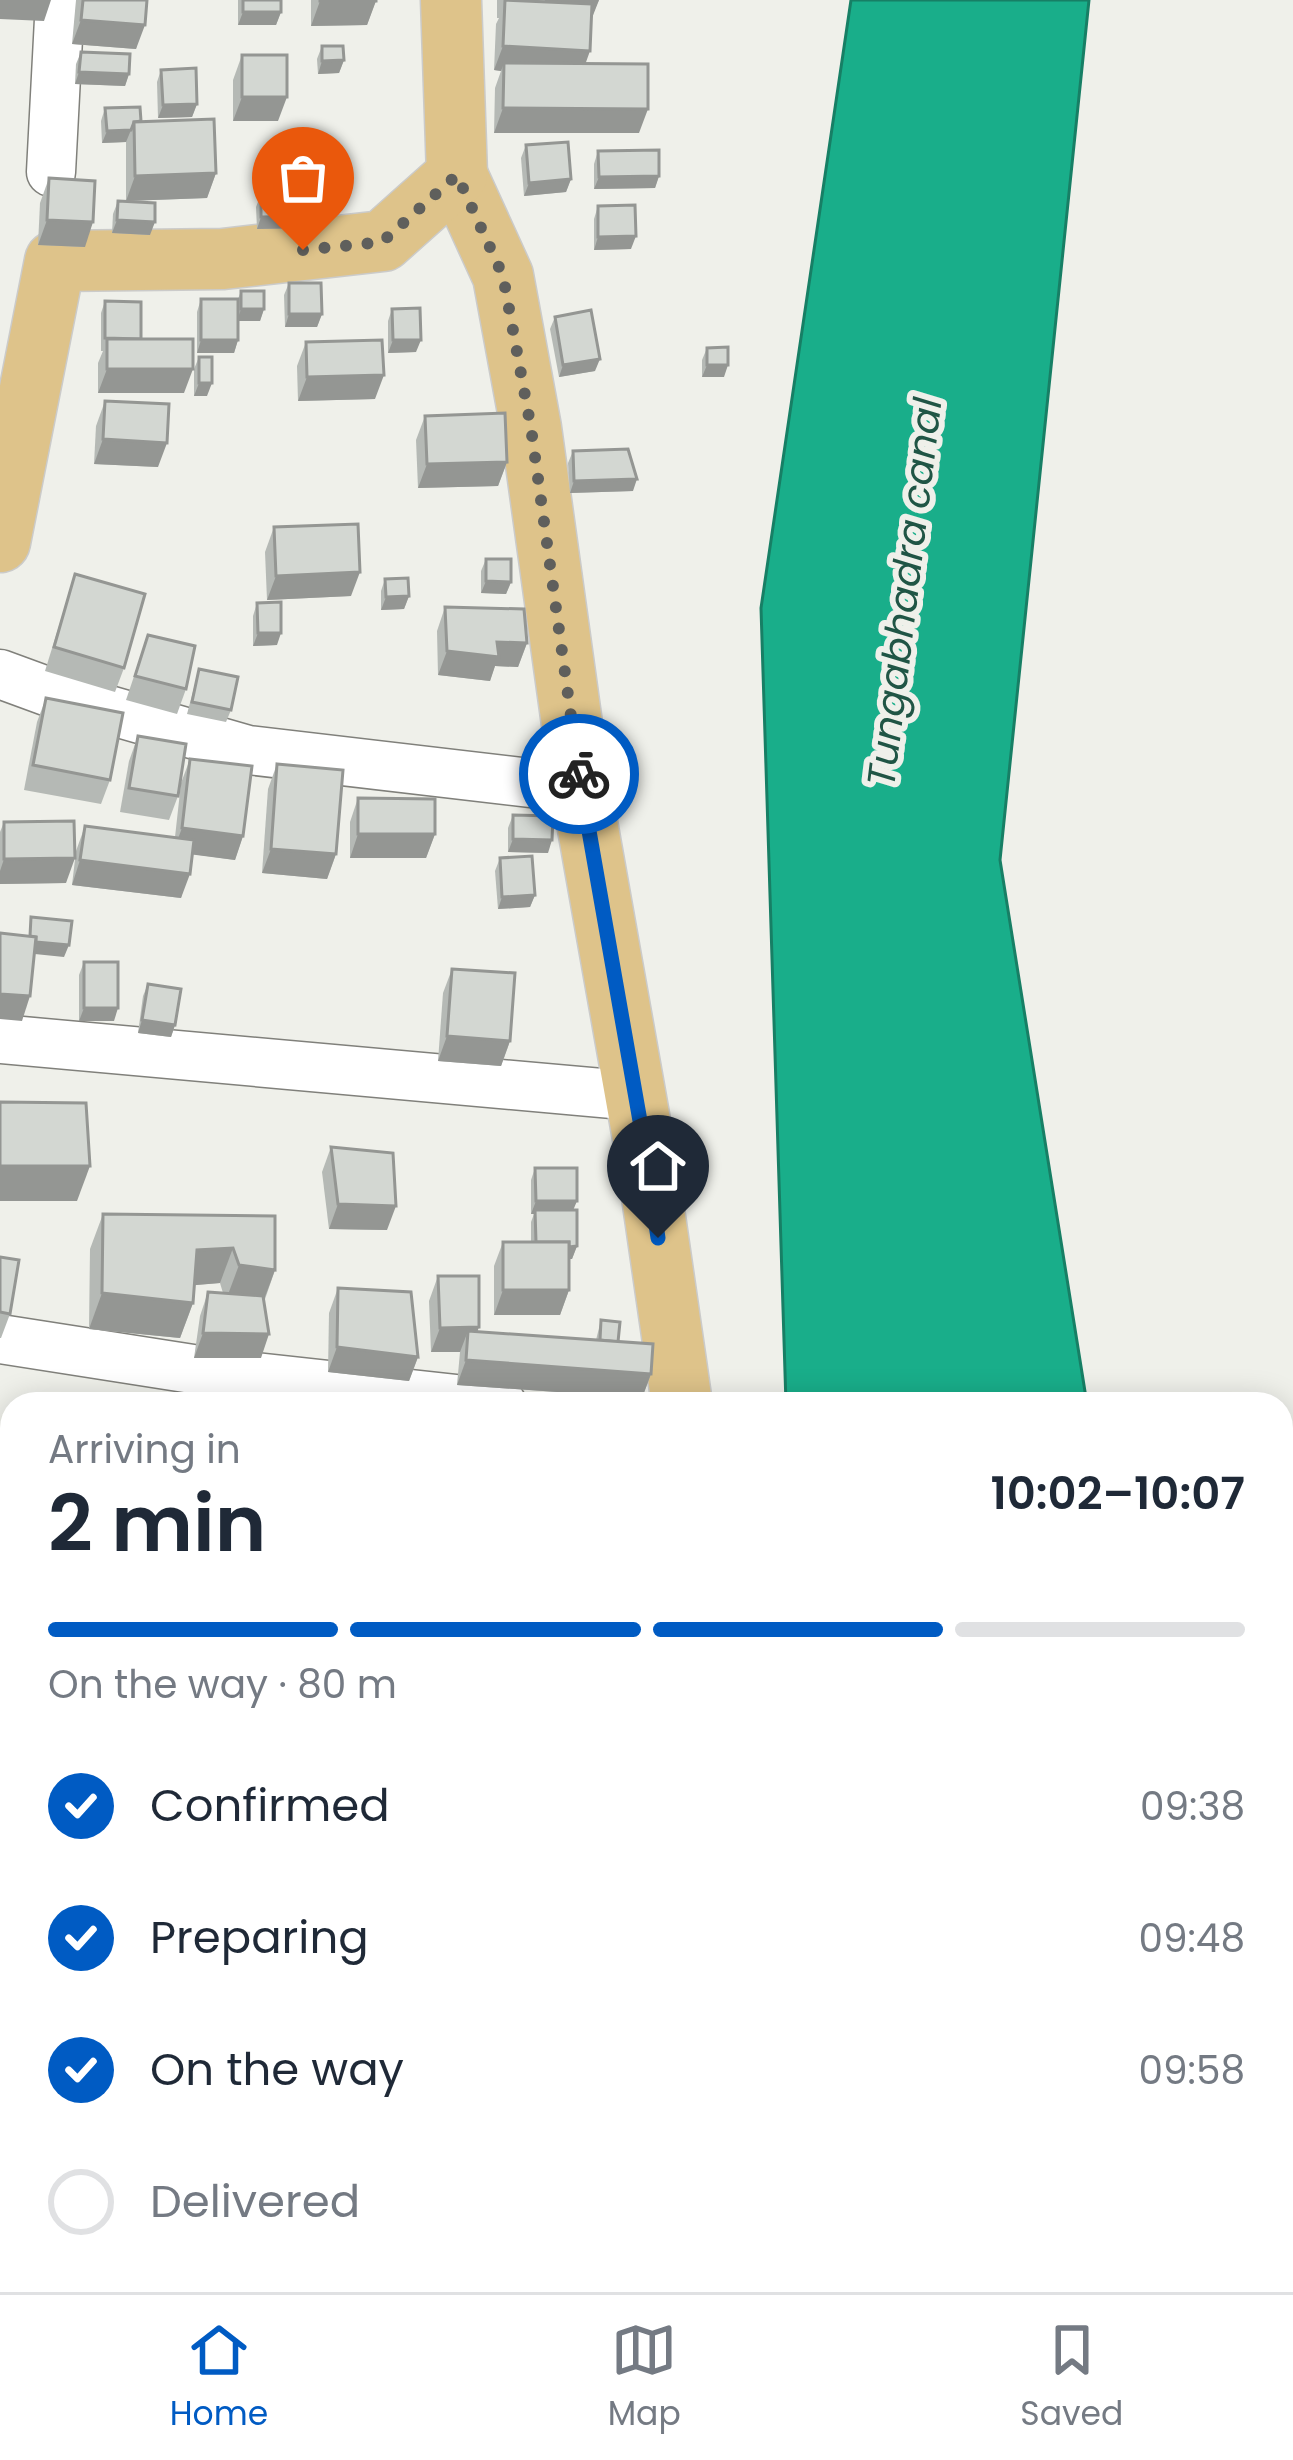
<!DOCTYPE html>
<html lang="en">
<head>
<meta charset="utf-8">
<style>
	body { margin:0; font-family:Poppins,sans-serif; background:#f2f2f3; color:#1f2937; height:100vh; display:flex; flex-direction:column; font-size:45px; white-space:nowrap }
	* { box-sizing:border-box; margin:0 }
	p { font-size:39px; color:#747a83 }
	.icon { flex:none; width:66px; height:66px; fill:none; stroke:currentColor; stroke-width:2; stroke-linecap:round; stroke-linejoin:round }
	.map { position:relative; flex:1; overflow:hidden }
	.sheet { position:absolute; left:0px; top:1392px; width:1293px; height:900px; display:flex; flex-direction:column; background:#fff; border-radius:36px 36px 0 0; box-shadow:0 6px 30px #0003 }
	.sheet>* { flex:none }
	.pin { position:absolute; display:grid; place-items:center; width:102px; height:102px; color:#fff; margin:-123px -51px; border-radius:50% 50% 50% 0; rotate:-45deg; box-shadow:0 0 12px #0007 }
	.pin .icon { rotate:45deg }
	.courier { position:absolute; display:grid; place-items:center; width:120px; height:120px; margin:-60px; border:9px solid #005bc3; border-radius:50%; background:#fff; color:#222; box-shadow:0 3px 15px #0007 }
	.summary em { font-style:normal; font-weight:600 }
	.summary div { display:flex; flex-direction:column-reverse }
	.summary { display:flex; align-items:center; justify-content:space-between; height:204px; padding:0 48px }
	h1 { font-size:78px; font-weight:600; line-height:90px }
	.bar { display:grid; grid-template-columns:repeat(4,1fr); gap:18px 12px; align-content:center; height:144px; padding:0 48px }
	.bar i { height:15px; border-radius:9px; background:#e0e1e3 }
	.bar .current { background:#005bc3 }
	.bar p { grid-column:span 4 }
	ol { padding:0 48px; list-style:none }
	li { display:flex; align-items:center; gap:36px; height:132px }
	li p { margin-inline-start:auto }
	li .icon { padding:12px; border-radius:50%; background:#005bc3; color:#fff; stroke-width:4 }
	li:last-child { color:#747a83 }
	li i { width:66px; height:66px; border:6px solid #e0e1e3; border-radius:50% }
	.menu { display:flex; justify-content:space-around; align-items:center; height:168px; border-top:3px solid #e0e1e3; background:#fff; font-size:33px; color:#747a83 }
	.menu a { display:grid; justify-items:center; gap:6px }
	.menu .current { color:#005bc3 }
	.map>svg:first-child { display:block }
	.water { fill:#19ae8a; stroke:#177f65; stroke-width:3 }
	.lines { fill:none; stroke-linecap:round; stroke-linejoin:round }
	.minor-casing { stroke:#80807b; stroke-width:51 }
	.major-casing { stroke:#cbcbca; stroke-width:63 }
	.minor { stroke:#fff; stroke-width:48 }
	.major { stroke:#dec38a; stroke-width:60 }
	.wall { fill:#b5b9b5 }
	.shaded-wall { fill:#949693 }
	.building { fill:#d3d7d2; stroke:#949693; stroke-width:3 }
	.done { stroke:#5f5f5c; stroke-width:12; stroke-dasharray:0 21.6 }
	.route { stroke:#005bc3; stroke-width:15 }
	.labels { text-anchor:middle; stroke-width:12; stroke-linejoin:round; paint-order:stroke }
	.water-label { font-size:39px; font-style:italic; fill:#205545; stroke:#eff0ea }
</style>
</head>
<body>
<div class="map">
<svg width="1293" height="2292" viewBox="0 0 1293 2292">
	<rect width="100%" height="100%" fill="#eff0ea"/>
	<g class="water">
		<polygon points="851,0 1089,0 1000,860 1087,1404 786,1404 761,608"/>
		<polygon points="1281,2224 1293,2265 1293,2292 1019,2292 1015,2280 1281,2280"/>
	</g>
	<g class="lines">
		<g class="minor-casing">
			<g id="minor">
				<polyline points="51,172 60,0"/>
				<polyline points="0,674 60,696 248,750 581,789"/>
				<polyline points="0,1039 635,1096"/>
				<polyline points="0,1339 218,1373 502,1404"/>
			</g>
		</g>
		<g class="major-casing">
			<g id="major">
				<polyline points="457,175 503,276 531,428 581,789 646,1155 682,1404"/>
				<polyline points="0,542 55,261 223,259 383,241 457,175 451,0"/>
				<polyline points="949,2280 953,2292"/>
			</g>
		</g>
		<use href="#minor" class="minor"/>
		<use href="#major" class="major"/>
	</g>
	<g class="wall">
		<polygon points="76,0 147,0 136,49 72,44"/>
		<polygon points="238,0 281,0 281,12 276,25 238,25"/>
		<polygon points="311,0 376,0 367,25 311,26"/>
		<polygon points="497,0 599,0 591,18 585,64 639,133 494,133 495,88 501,71 494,70 496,24 499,18 497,18"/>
		<polygon points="322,46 344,60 339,73 318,74 317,59"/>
		<polygon points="81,52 129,74 125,86 75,84 76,64"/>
		<polygon points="242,55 278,121 233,121 233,80"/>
		<polygon points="161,70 197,104 192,117 158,118 157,82"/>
		<polygon points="105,108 141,121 216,173 207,198 126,201 126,142 102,143 101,121"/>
		<polygon points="526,145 571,179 566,192 524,196 521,158"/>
		<polygon points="598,151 659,176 655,188 594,189 594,164"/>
		<polygon points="299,169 344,195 339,208 316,209 316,216 312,228 257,229 256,207 261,194 295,203 294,181"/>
		<polygon points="49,178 85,247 38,245 40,203"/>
		<polygon points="118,201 150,235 112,233 113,214"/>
		<polygon points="598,206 631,249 594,250 594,219"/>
		<polygon points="289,283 322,314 317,327 285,327 284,295"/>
		<polygon points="241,291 264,309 260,321 238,321 238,340 234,353 197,353 197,312 201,299 238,299"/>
		<polygon points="105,301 141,339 184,393 98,393 98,363 103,351 101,351 101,313"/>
		<polygon points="392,309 416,352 388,353 388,321"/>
		<polygon points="555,317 595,371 559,377 550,329"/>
		<polygon points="306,342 375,399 298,401 297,366"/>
		<polygon points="707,348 724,377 702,377 702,360"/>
		<polygon points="199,357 207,396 194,396 194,369"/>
		<polygon points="105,401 158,467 94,464 96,426"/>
		<polygon points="425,416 507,462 498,486 418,488 416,440"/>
		<polygon points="573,451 633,491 570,493 568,463"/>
		<polygon points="274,527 351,596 267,600 265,552"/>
		<polygon points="486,559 511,582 506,594 481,593 481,571"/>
		<polygon points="75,574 124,668 115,692 45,671"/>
		<polygon points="385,579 409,596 404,609 381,610 381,591"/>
		<polygon points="257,603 277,645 253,646 253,616"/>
		<polygon points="445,607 527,643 518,667 495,666 490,681 438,675 437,631"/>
		<polygon points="148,635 186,689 177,714 126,700"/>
		<polygon points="199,669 231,710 226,722 187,714"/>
		<polygon points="46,698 110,780 101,804 24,790 37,722"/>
		<polygon points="138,736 178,796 169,820 120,812 129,761"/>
		<polygon points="190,759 243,836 235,860 192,854 181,898 72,885 76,851 85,826 175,837 181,783"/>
		<polygon points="277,764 336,854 327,879 262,873 268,789"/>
		<polygon points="358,798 435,834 426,858 350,858 350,822"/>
		<polygon points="513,815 548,853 508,852 508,828"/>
		<polygon points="4,822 66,883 0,884 0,832"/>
		<polygon points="500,858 535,895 530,907 498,909 495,871"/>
		<polygon points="84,962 114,1021 79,1021 79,975"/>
		<polygon points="452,969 510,1041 501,1066 438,1061 443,993"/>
		<polygon points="148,984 175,1025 171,1037 138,1033 143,996"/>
		<polygon points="331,1147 387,1230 329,1229 322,1172"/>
		<polygon points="535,1168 574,1210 577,1246 572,1259 569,1259 569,1290 560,1315 494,1315 494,1266 503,1242 531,1242 531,1222 534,1214 531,1214 531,1180"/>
		<polygon points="103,1214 275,1216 275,1270 264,1302 261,1358 194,1358 200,1316 208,1292 223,1293 220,1283 194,1285 193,1303 180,1338 89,1329 90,1249"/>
		<polygon points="0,1257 10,1314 1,1338 0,1338"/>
		<polygon points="438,1276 478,1331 596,1340 601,1320 618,1342 651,1374 642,1398 457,1385 460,1352 431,1352 429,1301"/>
		<polygon points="338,1288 418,1357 409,1381 328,1372 329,1313"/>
		<rect x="758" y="2280" width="46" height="12"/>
		<polygon points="900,2280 923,2280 924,2292 901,2292"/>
	</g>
	<g class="shaded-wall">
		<polygon points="0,0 51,0 44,21 0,19"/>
		<polygon points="545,0 599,0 592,18 538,18"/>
		<polygon points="320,1 376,1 367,25 311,26"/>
		<polygon points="243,12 281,12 276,25 238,25"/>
		<polygon points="81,20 145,25 136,49 72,44"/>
		<polygon points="503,46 590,51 581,76 504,63 501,71 494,70"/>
		<polygon points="344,60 339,73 318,74 322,61"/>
		<polygon points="79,72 129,74 125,86 75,84"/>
		<polygon points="242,97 287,97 278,121 233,121"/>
		<polygon points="197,104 192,117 158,118 163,105"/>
		<polygon points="503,108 648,109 639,133 494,133"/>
		<polygon points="131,130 126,142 102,143 107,131"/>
		<polygon points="216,173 207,198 126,201 135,176"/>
		<polygon points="659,176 655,188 594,189 599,177"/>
		<polygon points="571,179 566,192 524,196 529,183"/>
		<polygon points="344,195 339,208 296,209 300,197"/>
		<polygon points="316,216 312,228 257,229 261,217"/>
		<polygon points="47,220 93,222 85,247 38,245"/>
		<polygon points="117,220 155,222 150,235 112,233"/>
		<polygon points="636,236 631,249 594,250 598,237"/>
		<polygon points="241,309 264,309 260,321 237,321"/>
		<polygon points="289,314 322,314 317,327 285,327"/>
		<polygon points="201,340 238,340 234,353 197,353"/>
		<polygon points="393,340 421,340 416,352 388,353"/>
		<polygon points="600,359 595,371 559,377 563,365"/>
		<polygon points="707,365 728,365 724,377 702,377"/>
		<polygon points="107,369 193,369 184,393 98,393"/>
		<polygon points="384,375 375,399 298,401 307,377"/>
		<polygon points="199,383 212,383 207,396 194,396"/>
		<polygon points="103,439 167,443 158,467 94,464"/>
		<polygon points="507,462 498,486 418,488 427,464"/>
		<polygon points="637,479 633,491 570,493 574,481"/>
		<polygon points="360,572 351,596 267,600 276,576"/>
		<polygon points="486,581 511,582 506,594 481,593"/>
		<polygon points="409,596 404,609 381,610 386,597"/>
		<polygon points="258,633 281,633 277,645 253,646"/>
		<polygon points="497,642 527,643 518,667 495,666 490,681 438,675 447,651"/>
		<polygon points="182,828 243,836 235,860 173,852"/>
		<polygon points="358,834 435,834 426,858 350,858"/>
		<polygon points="513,839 552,840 548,853 508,852"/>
		<polygon points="271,849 336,854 327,879 262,873"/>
		<polygon points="75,858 66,883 0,884 0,871 4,859"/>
		<polygon points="80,860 190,874 181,898 72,885"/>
		<polygon points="535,895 530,907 498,909 502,897"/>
		<polygon points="29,941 69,945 64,957 25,953"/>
		<polygon points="0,994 30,996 22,1021 0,1019"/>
		<polygon points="84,1008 118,1008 114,1021 79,1021"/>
		<polygon points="142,1020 175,1025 171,1037 138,1033"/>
		<polygon points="447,1036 510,1041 501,1066 438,1061"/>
		<polygon points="0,1166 90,1166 77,1201 0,1201"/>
		<polygon points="536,1201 577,1201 572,1213 535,1210 534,1214 531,1214"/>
		<polygon points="338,1204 396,1206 387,1230 329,1229"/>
		<polygon points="577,1246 572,1259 531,1260 536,1247"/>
		<polygon points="233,1248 220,1283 185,1286 197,1250"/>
		<polygon points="239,1265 275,1270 262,1305 226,1300"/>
		<polygon points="503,1290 569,1290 560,1315 494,1315"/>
		<polygon points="102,1293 193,1303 180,1338 89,1329"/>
		<polygon points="479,1327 470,1352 468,1331 460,1352 431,1352 440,1328"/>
		<polygon points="203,1333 269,1334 261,1358 194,1358"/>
		<polygon points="337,1347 418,1357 409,1381 328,1372"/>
		<polygon points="466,1360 651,1374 642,1398 457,1385"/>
	</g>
	<g class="building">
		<polygon points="83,0 147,0 145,25 81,20"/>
		<rect x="243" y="0" width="38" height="12"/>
		<rect x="320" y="0" width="56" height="1"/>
		<polygon points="505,0 592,4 590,51 503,46"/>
		<polygon points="322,46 343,46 344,60 322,61"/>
		<polygon points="81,52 130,54 129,74 79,72"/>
		<rect x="242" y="55" width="45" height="42"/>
		<polygon points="504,63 648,64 648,109 503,108"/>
		<polygon points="196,68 197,104 163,105 161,70"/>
		<polygon points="140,107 141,121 134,122 131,130 107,131 105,108"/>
		<polygon points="214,119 216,173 135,176 134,122"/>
		<polygon points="568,142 571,179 529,183 526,145"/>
		<polygon points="659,150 659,176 599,177 598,151"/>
		<polygon points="342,167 344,195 300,197 299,169"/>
		<polygon points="49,178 95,181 93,222 47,220"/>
		<polygon points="292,193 292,203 316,202 316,216 261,217 261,194"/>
		<polygon points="118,201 155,203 155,222 117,220"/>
		<polygon points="635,205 636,236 598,237 598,206"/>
		<polygon points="289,283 321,283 322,314 289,314"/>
		<rect x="241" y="291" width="23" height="18"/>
		<rect x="201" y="299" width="37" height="41"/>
		<polygon points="105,301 141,302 141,339 105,338"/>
		<polygon points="420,308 421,340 393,340 392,309"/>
		<polygon points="591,310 600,359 563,365 555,317"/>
		<rect x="107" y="339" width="86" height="30"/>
		<polygon points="382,340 384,375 307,377 306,342"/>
		<polygon points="728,347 728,365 707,365 707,348"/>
		<rect x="199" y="357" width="13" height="26"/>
		<polygon points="105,401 169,404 167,443 103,439"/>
		<polygon points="505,413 507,462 427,464 425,416"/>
		<polygon points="628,449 637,479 574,481 573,451"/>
		<polygon points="358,524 360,572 276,576 274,527"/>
		<polygon points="486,559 511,559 511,582 486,581"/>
		<polygon points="75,574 145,594 124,668 54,647"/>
		<polygon points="408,578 409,596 386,597 385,579"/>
		<polygon points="281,602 281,633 258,633 257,603"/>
		<polygon points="445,607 524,609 527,643 497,642 499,657 447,651"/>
		<polygon points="148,635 195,646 186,689 135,676"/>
		<polygon points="199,669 238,677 231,710 192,702"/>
		<polygon points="46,698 123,713 110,780 33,765"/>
		<polygon points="138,736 186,744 178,796 129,788"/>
		<polygon points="190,759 252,766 243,836 182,828"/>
		<polygon points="277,764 343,770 336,854 271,849"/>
		<polygon points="358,798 435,799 435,834 358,834"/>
		<polygon points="513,815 553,816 552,840 513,839"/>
		<polygon points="74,821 75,858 4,859 4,822"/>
		<polygon points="85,826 194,840 190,874 80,860"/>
		<polygon points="532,856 535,895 502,897 500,858"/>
		<polygon points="31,917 72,921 69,945 36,942 36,937 30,936"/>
		<polygon points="0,933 36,937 30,996 0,994"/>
		<rect x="84" y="962" width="34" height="46"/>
		<polygon points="452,969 515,973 510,1041 447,1036"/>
		<polygon points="148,984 181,989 175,1025 142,1020"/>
		<polygon points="0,1102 86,1103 90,1166 0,1166"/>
		<polygon points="331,1147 393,1153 396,1206 338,1204"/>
		<polygon points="535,1168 577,1168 577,1201 536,1201"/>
		<polygon points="535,1210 577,1210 577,1246 569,1247 569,1242 536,1242"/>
		<polygon points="103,1214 275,1216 275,1270 239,1265 233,1248 197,1250 193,1303 102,1293"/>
		<rect x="503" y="1242" width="66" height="48"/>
		<polygon points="0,1257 19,1260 10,1314 0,1312"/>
		<polygon points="438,1276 479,1276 479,1327 440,1328"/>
		<polygon points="338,1288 411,1292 418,1357 337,1347"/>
		<polygon points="208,1292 263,1296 269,1334 203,1333"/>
		<polygon points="601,1320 620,1322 618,1342 600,1340"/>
		<polygon points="468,1331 653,1344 651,1374 466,1360"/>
		<polygon points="442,1400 495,1402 495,1404 442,1404"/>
		<polygon points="0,1523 4,1523 3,1560 0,1560"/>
		<rect x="768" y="2280" width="36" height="12"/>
		<polygon points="905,2280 923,2280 924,2292 906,2292"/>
	</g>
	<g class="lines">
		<polyline class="done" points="303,250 382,242 457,175 503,276 531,428 579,774"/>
		<polyline class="route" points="579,774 646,1155 658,1238"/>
	</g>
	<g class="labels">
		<g class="water-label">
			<text transform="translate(904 592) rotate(-83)" y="14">Tungabhadra canal</text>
		</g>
	</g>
</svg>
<div class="pin" style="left:303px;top:250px;background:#ea580c"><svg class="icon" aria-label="bag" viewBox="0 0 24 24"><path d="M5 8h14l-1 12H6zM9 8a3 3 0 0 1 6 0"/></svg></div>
<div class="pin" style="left:658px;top:1238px;background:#1f2937"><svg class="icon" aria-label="home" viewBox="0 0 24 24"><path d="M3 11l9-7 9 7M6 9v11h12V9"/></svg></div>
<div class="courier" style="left:579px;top:774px"><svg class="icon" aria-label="bike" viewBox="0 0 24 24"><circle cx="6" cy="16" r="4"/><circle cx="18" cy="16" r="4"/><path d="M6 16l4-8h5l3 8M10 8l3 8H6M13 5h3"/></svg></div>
<section class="sheet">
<div class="summary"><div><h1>2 min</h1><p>Arriving in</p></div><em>10:02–10:07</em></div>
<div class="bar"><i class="current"></i><i class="current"></i><i class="current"></i><i></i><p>On the way · 80 m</p></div>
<ol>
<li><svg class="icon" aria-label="check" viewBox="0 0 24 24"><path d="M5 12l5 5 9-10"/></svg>Confirmed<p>09:38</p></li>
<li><svg class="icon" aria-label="check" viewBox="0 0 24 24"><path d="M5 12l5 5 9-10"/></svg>Preparing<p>09:48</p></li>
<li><svg class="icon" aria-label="check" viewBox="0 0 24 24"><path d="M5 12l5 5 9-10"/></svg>On the way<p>09:58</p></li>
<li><i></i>Delivered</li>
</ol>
</section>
</div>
<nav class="menu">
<a class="current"><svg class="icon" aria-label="home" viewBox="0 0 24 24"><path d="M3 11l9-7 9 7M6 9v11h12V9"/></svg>Home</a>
<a><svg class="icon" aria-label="map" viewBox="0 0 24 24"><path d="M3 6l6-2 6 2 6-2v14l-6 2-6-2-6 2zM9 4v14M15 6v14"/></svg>Map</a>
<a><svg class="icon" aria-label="saved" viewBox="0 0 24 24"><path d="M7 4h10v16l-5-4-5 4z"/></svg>Saved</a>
</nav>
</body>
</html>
